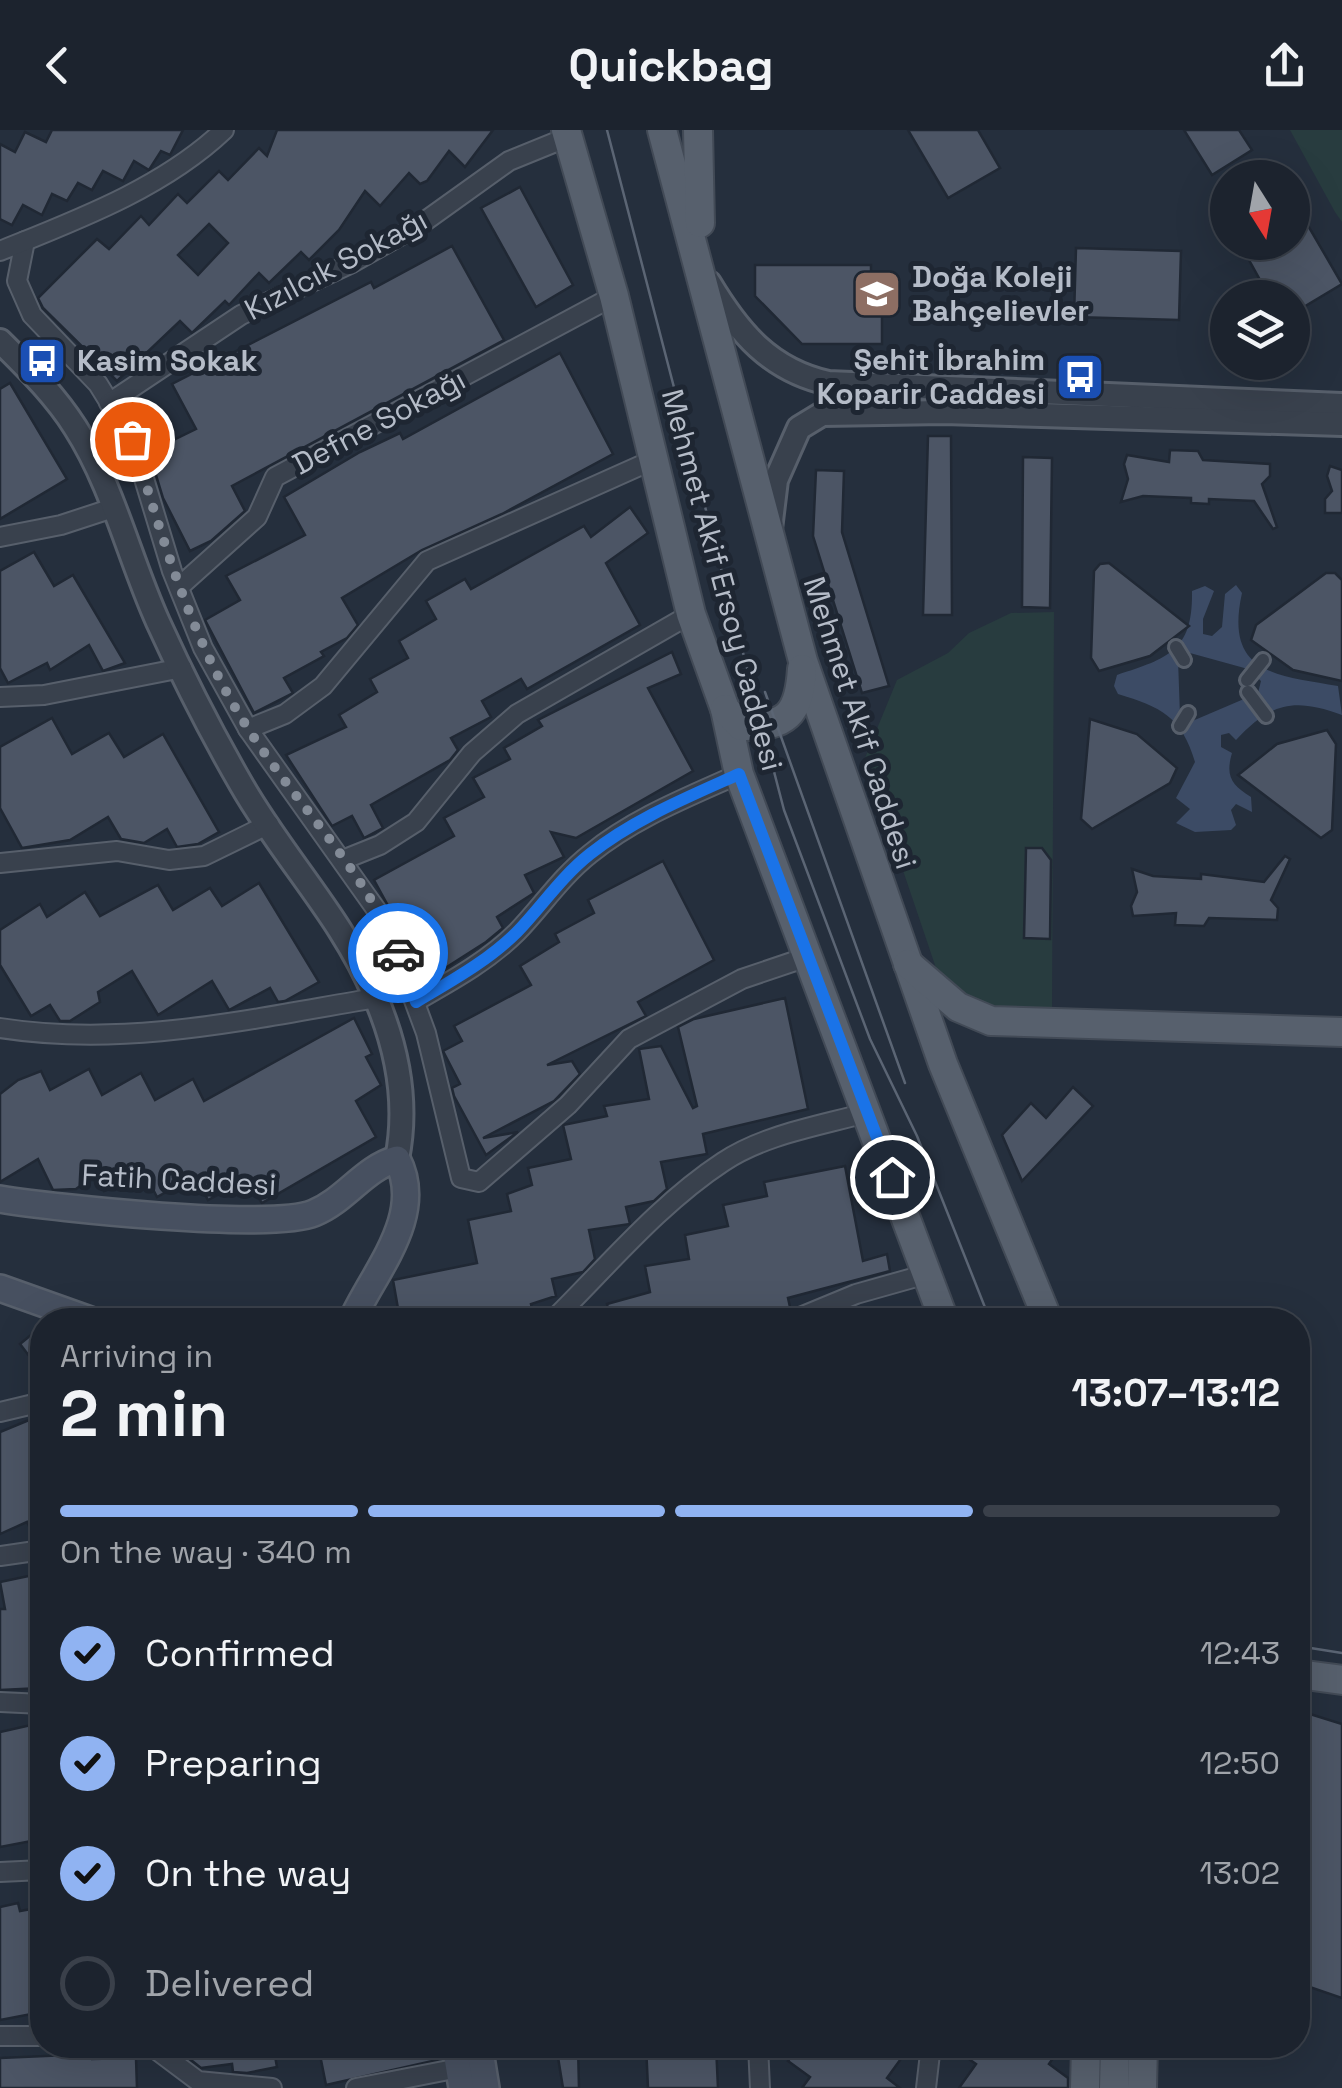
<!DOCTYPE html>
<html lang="en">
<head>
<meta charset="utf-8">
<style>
	body { margin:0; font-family:"Space Grotesk",sans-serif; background:#252b36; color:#f1f3f6; height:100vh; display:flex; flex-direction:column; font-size:38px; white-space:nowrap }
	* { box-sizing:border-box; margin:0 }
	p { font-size:32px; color:#a0a4aa }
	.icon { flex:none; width:55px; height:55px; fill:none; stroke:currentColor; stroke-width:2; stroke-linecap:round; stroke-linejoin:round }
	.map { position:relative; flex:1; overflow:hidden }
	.side { position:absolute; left:30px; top:1178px; width:1280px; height:750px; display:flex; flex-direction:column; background:#1c232e; border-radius:40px; box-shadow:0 10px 40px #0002,0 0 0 2px #3a404a }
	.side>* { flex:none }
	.needle { width:65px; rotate:169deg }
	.fabs { position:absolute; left:1210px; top:30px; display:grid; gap:20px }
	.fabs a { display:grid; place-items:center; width:100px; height:100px; border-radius:50%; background:#1c232e; box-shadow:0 10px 40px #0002,0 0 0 2px #3a404a; font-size:50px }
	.pin { position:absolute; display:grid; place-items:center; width:85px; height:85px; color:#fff; margin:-42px; border:5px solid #fff; border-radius:50%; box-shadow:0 2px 10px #0007 }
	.courier { position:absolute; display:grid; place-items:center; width:100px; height:100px; margin:-50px; border:8px solid #1a73e8; border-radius:50%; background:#fff; color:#222; box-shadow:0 2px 12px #0007 }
	.overview em { font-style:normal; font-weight:800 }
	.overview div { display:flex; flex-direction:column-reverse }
	.overview { display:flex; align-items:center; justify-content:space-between; height:170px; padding:0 30px }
	h1 { font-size:65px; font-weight:800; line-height:75px }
	.bar { display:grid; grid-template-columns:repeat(4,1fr); gap:15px 10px; align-content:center; height:120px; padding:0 30px }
	.bar i { height:12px; border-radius:8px; background:#3a404a }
	.bar .selected { background:#90b3f2 }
	.bar p { grid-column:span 4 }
	ol { padding:0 30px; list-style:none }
	li { display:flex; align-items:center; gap:30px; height:110px }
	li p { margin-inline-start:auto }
	li .icon { padding:10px; border-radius:50%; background:#90b3f2; color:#111; stroke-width:4 }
	li:last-child { color:#a0a4aa }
	li i { width:55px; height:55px; border:5px solid #3a404a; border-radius:50% }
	header { display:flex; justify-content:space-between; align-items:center; height:130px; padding:0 30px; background:#1c232e; font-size:45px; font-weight:800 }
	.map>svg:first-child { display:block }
	.green { fill:#283c3f }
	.water { fill:#3c4b65; fill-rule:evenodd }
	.building { fill:#4c5565; stroke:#202834; stroke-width:2.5; fill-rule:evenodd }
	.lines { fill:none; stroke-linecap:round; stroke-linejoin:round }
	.pedestrian-casing { stroke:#575f6b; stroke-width:18 }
	.minor-casing { stroke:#575f6b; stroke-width:22 }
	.tertiary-casing { stroke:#575f6b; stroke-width:28 }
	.secondary-casing { stroke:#575f6b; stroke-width:30 }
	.primary-casing { stroke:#424a56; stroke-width:32 }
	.pedestrian { stroke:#39414d; stroke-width:12 }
	.minor { stroke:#39414d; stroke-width:18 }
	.tertiary { stroke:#39414d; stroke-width:22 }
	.secondary { stroke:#475060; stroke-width:25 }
	.primary { stroke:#57606d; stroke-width:28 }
	.tram { stroke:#5b6574; stroke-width:2.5 }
	.done { stroke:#838b97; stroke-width:10; stroke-dasharray:0 18 }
	.route { stroke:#1a73e8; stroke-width:12 }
	.labels { text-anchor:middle; stroke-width:10; stroke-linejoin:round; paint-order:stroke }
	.street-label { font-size:30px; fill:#b5bcc8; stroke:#1e2632 }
	.poi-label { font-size:30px; font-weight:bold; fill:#b5bcc8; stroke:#1e2632; text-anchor:start }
</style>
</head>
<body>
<header><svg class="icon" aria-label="back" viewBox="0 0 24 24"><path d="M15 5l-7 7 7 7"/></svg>Quickbag<svg class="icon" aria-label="share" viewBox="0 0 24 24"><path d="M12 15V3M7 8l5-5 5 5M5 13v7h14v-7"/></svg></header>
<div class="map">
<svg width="1342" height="1958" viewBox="0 0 1342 1958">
	<rect width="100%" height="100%" fill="#252f3d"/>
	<g class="green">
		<polygon points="1290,0 1342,0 1342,92 1335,82"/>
		<path d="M1054 482 1052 879C1000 879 973 886 937 841L865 628 897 550 948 523 969 503 1011 483Z"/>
	</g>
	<path class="water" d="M1236 455 1242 463C1224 544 1276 545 1338 556L1342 585C1293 567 1271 573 1236 610L1229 603 1221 605V617L1232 623C1225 647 1232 655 1251 667L1252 682 1236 674 1231 680 1236 695 1231 700 1195 702 1176 693 1190 679 1176 668 1195 632C1182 587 1161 577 1118 564L1114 556 1117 545C1170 528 1193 520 1192 461L1205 456 1214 461 1203 489V504L1212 506 1222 497 1225 464ZM1190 523 1248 539 1261 551 1258 563 1190 592 1180 586 1178 529Z"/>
	<g class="building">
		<polygon points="52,0 183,0 170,25 161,21 149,40 134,31 123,51 103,41 92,60 78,53 67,71 52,64 42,85 23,75 12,95 0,89 0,14 15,22 25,2 46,12"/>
		<path d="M277 0H493L465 37 449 21 427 51 420 54 409 43 380 76 365 61 339 100 309 130 301 122 269 153 259 143 229 175 225 171 192 203 180 191 117 251 43 178 38 168 97 109 109 119 141 86 149 95 178 64 187 73 219 41 228 50 259 18 267 26ZM209 94 228 113 198 145 178 125Z"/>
		<polygon points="908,0 978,0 1000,38 948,68"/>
		<polygon points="1184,0 1239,0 1252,20 1212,45"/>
		<polygon points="520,57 573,155 536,177 481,78"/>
		<polygon points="1292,68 1342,154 1292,184 1292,168 1270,168 1239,112 1292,112"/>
		<polygon points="452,116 504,210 232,356 245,381 211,411 190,421 163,368 149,322 196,299 172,254 371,152 374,158"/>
		<polygon points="1076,118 1181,121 1179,190 1074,187"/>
		<polygon points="755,135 871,135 871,150 882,150 882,214 802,214 755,166"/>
		<polygon points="560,223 613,324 502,384 422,420 342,468 358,495 347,508 321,522 324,526 284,548 293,563 254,583 205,490 240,470 226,446 305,405 284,367 360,322 400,303 403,309"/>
		<polygon points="10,253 67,349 0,389 0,259"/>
		<polygon points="928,306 951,306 952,485 923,485"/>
		<polygon points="1170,320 1198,321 1203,330 1270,334 1270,346 1262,354 1277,397 1273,399 1254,371 1209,369 1209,374 1191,373 1191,368 1143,366 1121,372 1128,349 1124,334 1127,325 1169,332"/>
		<polygon points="1023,327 1052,328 1050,478 1022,477"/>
		<polygon points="1330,336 1342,340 1342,383 1325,383 1325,369 1332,361 1327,346"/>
		<polygon points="816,340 844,341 842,402 889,556 862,563 813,406"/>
		<polygon points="630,377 648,403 606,433 640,495 527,559 521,549 482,571 491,587 451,608 458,620 450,630 371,675 383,698 364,708 352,686 332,696 286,625 346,597 339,585 377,562 370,549 408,528 399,511 436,489 426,471 465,449 471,459 584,396 591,407"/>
		<polygon points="34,422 54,456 73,445 125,533 103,541 89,515 50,540 47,533 8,553 0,538 0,441"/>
		<polygon points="1109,433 1189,496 1150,526 1099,541 1091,528 1094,441 1100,434"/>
		<polygon points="1326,443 1335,443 1342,450 1342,551 1293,540 1251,510 1256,495"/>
		<polygon points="672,522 681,544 648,558 693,641 576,708 551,702 564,727 525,745 534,763 497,787 503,798 486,812 428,849 374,750 454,706 444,688 484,667 473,648 510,629 504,618 542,596 538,590"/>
		<polygon points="52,588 72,624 109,603 124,627 163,604 219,702 198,714 177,717 167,699 144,713 121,709 108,687 70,710 22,718 0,678 0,617"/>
		<polygon points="1090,589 1137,604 1177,638 1170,653 1092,699 1081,689"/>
		<polygon points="1327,600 1336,614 1332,700 1321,708 1238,645 1277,614"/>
		<polygon points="1026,718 1042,718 1051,730 1050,809 1024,808"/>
		<polygon points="1285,726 1290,729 1271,770 1278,778 1277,790 1209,788 1204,796 1175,795 1176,783 1133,786 1131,776 1137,762 1132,739 1153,746 1201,749 1201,744 1264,752"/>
		<polygon points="663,731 714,830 638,872 646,886 547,935 572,931 580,944 554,971 483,1008 518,1002 486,1025 454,966 452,958 460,954 443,921 462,911 454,896 531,855 520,836 559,812 555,804 594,783 588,770"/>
		<polygon points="259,753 319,852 285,871 278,872 270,858 229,880 212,851 158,885 132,841 98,862 100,872 70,891 60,891 50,875 31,886 0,835 0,800 40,774 47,787 85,762 100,786 158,755 173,780 210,758 222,776"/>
		<polygon points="785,868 808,979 703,1004 707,1024 661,1032 667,1059 654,1071 626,1077 630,1094 589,1100 595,1129 583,1142 552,1149 556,1166 531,1174 534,1188 400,1190 393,1150 477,1133 468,1090 511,1081 507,1064 532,1055 528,1038 571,1029 563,995 607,986 604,976 649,969 639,919 661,916 693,978 697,976 678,897 694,889"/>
		<polygon points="354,888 372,924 366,927 381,955 356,971 376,1007 262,1073 246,1050 208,1070 195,1046 157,1067 143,1040 104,1061 95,1045 76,1059 53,1060 38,1029 0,1052 0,964 18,950 41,941 50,960 89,939 102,965 141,943 155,970 193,949 204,971"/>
		<polygon points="1073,957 1093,976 1022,1051 1002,1005 1031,973 1046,988"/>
		<polygon points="845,1036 863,1131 887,1124 890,1141 788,1168 790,1177 747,1190 610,1190 607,1174 650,1162 645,1136 689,1129 685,1105 728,1096 723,1075 767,1066 764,1052"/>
		<polygon points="42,1196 42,1243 20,1214"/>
		<polygon points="29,1290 32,1297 42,1293 42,1408 35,1408 27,1392 0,1404 0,1302"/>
		<polygon points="38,1444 42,1466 42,1558 0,1560 0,1479 5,1479 0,1452"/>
		<polygon points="1310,1584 1342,1594 1342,1868 1298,1853 1298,1587"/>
		<polygon points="31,1595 35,1616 42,1615 42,1709 0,1717 0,1602"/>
		<polygon points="18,1773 20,1781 42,1777 42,1882 0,1890 0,1777"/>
		<polygon points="183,1915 273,1915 277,1937 247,1943 233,1942 232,1934 201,1938 186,1926"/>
		<polygon points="318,1915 433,1915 437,1930 326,1955"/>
		<polygon points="556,1915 578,1915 579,1958 563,1958"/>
		<polygon points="646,1915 716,1915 718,1958 648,1958"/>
		<polygon points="800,1915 911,1915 887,1948 900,1958 802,1958 810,1947 788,1931"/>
		<polygon points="949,1915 1062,1915 1049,1934 1068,1948 1068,1958 959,1958 976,1934"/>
		<polygon points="91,1924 92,1929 136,1928 137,1958 0,1958 0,1928"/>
	</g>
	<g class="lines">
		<g class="pedestrian-casing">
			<g id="pedestrian">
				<polyline points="1176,517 1184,530"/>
				<polyline points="1247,550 1263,530"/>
				<polyline points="1248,562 1266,586"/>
				<polyline points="1180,596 1188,583"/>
			</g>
		</g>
		<g class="minor-casing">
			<g id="minor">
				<polyline points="25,111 17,151 32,185 98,254 132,309 172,441 203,518 248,599 385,792 426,903 461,1048 479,1052 568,975 629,909 742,849 807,827"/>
				<path d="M0 121C77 90 163 58 224 0"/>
				<polyline points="109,273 241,185 352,133 421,94 509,31 568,7"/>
				<polyline points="0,407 61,395 113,378"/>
				<polyline points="179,457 257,387 275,347 614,166"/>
				<polyline points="0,567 44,565 182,538"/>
				<polyline points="248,599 285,584 323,556 427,431 655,329"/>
				<polyline points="345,729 380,715 416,692 472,623 517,584 691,484"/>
				<polyline points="0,733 117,721 169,730 204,726 269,694"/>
				<path d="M416 871C451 851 488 831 517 802 542 776 561 747 590 724 634 688 688 667 739 644"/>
				<path d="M0 898C128 918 250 889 376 868"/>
				<path d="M553 1190C607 1137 659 1074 723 1032 765 1004 820 996 869 982"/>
				<polyline points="793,1190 856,1164 927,1144"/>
				<polyline points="0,1282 42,1272"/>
				<polyline points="0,1426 42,1420"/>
				<polyline points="0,1572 42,1574"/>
				<polyline points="0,1742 42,1740"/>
				<polyline points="0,1906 42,1906"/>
				<polyline points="150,1915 198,1951 272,1958"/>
				<polyline points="758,1915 760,1958"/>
				<polyline points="356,1958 459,1938"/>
				<polyline points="926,1958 931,1915"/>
			</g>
		</g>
		<g class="tertiary-casing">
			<g id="tertiary">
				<path d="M709 153C739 203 770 240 828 253L1342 275"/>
				<path d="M0 211C27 238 54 264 75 297 113 356 129 428 158 492 183 547 211 602 241 654 283 728 342 787 375 866 397 917 408 974 397 1029"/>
				<polyline points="770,399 776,350 799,298 822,284 944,282 1342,294"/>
			</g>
		</g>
		<g class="secondary-casing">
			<g id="secondary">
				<path d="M0 1069C54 1078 272 1101 314 1083 346 1070 364 1038 397 1029 426 1085 375 1140 352 1190"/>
				<polyline points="0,1158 90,1190"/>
				<polyline points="455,1915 462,1958"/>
				<polyline points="479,1915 486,1958"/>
			</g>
		</g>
		<g class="primary-casing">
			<g id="primary">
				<polyline points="566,0 614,166 691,484 725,579 739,644 944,1190"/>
				<polyline points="662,0 803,531 943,934 1048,1190"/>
				<polyline points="698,0 700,93"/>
				<path d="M725 579 741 596C787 597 799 585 802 539"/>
				<polyline points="908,834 958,877 991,891 1342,902"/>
				<polyline points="1298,1544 1342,1550"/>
				<polyline points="1085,1958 1086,1915"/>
				<polyline points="1114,1958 1115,1915"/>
				<polyline points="1142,1958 1143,1915"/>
			</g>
		</g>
		<use href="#pedestrian" class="pedestrian"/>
		<use href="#minor" class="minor"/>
		<use href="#tertiary" class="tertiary"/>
		<use href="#secondary" class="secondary"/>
		<use href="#primary" class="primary"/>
		<g class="tram">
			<polyline points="607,0 784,680 870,909 917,1006 990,1190"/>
			<polyline points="765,562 905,953"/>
			<polyline points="1298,1516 1342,1523"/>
		</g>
	</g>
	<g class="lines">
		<path class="done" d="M132 309C163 409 191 511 249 600 297 675 364 739 398 823"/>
		<path class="route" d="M398 823 416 872C451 851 488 831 517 802 542 776 561 747 590 724 634 689 688 667 739 644L892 1047"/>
	</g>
	<defs>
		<g id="school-square" transform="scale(2.5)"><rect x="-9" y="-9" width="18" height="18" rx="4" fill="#8d6e63" stroke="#1e2632"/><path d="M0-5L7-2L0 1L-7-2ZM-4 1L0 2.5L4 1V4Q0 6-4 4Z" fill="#fff"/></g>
		<g id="bus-square" transform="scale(2.5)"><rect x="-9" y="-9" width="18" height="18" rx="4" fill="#1a4fb4" stroke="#1e2632"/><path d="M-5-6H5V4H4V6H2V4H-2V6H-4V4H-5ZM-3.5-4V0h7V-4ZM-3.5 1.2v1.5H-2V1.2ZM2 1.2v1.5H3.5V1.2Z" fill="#fff"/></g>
	</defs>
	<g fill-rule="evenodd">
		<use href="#school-square" x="877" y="164"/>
		<use href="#bus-square" x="42" y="231"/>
		<use href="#bus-square" x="1080" y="247"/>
	</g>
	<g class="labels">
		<g class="street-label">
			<text transform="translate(336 135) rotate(-28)" y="10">Kızılcık Sokağı</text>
			<text transform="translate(379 292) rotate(-28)" y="10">Defne Sokağı</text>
			<text transform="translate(722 450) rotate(75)" y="10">Mehmet Akif Ersoy Caddesi</text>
			<text transform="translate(860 593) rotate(72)" y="10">Mehmet Akif Caddesi</text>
			<text transform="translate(179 1050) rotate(3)" y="10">Fatih Caddesi</text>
		</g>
		<g class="poi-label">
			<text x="912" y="157">Doğa Koleji<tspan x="912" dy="34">Bahçelievler</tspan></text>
			<text x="1045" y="240" text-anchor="end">Şehit İbrahim<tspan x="1045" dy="34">Koparir Caddesi</tspan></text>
			<text x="77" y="241">Kasim Sokak</text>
		</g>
	</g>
</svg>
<div class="fabs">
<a><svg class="needle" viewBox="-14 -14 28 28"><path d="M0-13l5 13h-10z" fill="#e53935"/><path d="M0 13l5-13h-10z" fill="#a0a4aa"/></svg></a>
<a><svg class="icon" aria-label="layers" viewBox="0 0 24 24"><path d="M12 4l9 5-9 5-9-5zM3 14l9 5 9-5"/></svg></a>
</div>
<div class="pin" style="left:132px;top:309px;background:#ea580c"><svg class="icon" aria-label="bag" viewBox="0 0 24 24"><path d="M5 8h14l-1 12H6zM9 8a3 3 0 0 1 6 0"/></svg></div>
<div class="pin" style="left:892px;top:1047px;background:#1f2937"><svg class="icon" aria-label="home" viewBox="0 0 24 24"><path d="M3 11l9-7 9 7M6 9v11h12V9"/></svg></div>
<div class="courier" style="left:398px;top:823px"><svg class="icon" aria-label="car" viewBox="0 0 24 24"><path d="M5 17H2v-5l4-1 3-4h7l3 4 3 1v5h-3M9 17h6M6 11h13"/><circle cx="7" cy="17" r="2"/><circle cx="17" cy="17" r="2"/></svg></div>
<section class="side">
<div class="overview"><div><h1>2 min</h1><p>Arriving in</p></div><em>13:07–13:12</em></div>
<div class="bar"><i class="selected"></i><i class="selected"></i><i class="selected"></i><i></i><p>On the way · 340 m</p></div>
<ol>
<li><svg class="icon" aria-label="check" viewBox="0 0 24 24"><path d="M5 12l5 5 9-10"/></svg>Confirmed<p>12:43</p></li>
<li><svg class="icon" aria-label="check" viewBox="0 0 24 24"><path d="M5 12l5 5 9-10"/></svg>Preparing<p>12:50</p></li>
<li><svg class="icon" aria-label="check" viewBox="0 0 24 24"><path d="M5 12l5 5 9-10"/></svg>On the way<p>13:02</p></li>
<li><i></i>Delivered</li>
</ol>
</section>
</div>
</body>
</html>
